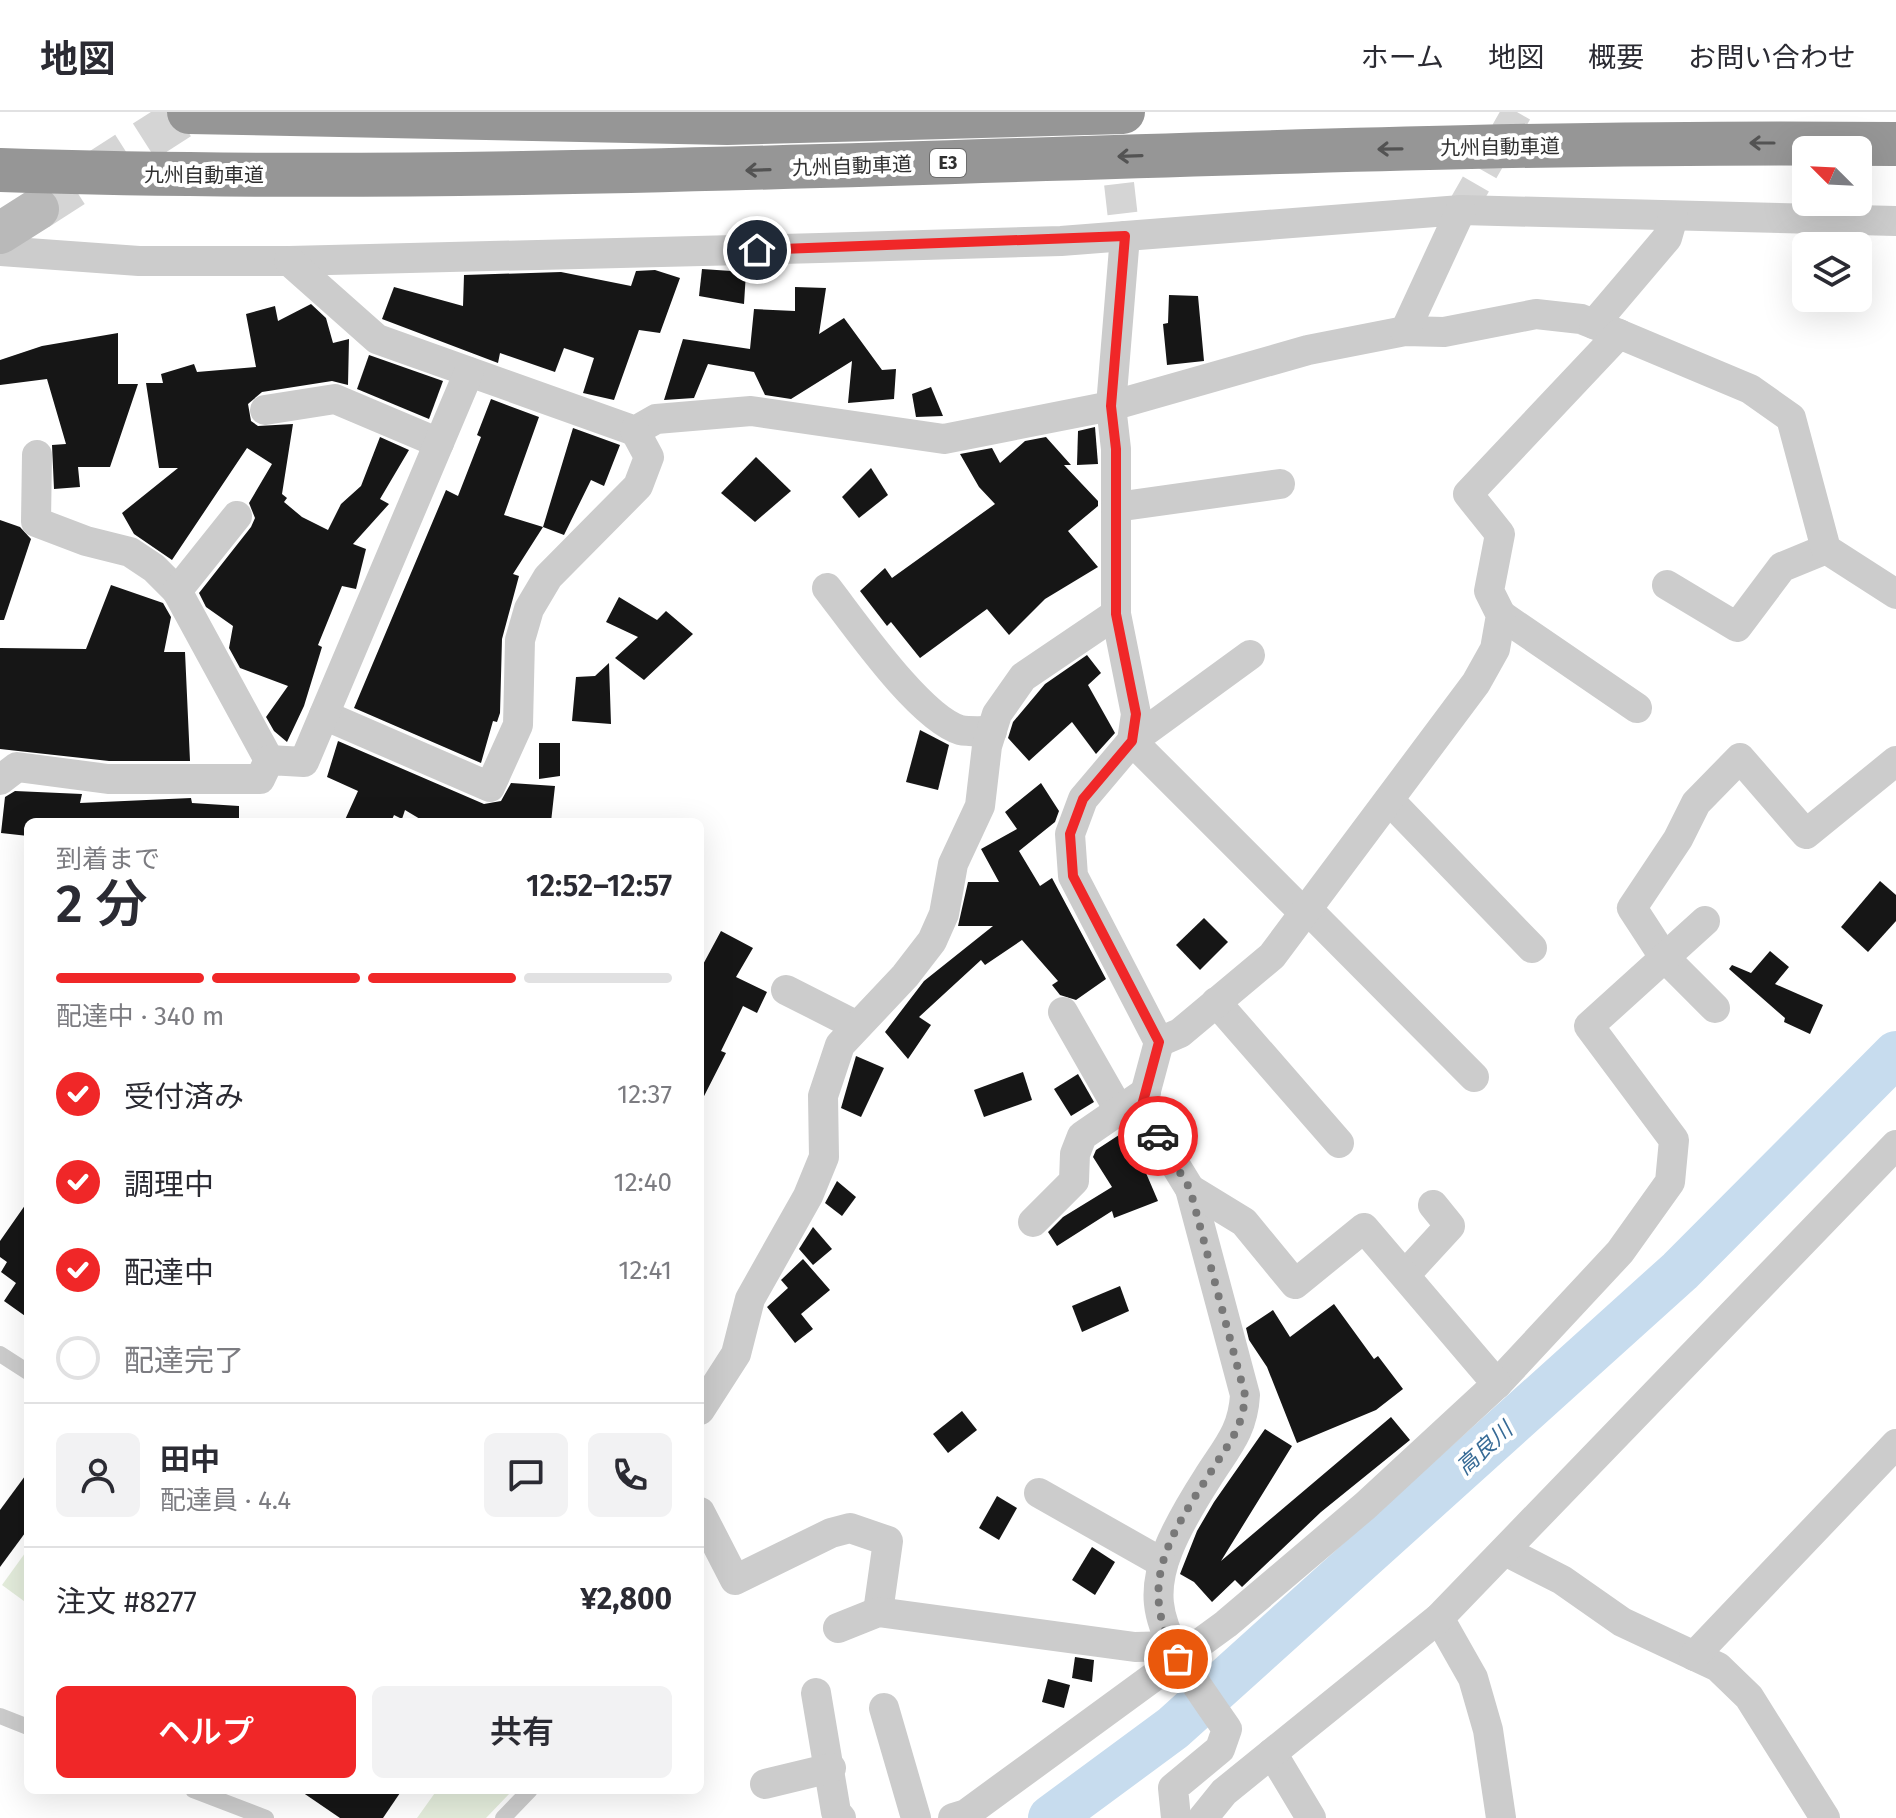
<!DOCTYPE html>
<html lang="ja">
<head>
<meta charset="utf-8">
<style>
	body { margin:0; font-family:"Fira Sans","Noto Sans JP",sans-serif; background:#f2f2f3; color:#2b2b33; height:100vh; display:flex; flex-direction:column; font-size:30px; white-space:nowrap }
	* { box-sizing:border-box; margin:0 }
	p { font-size:26px; color:#7c7c81 }
	.icon { flex:none; width:44px; height:44px; fill:none; stroke:currentColor; stroke-width:2; stroke-linecap:round; stroke-linejoin:round }
	.map { position:relative; flex:1; overflow:hidden }
	.side { position:absolute; left:24px; top:706px; width:680px; height:976px; display:flex; flex-direction:column; background:#fff; border-radius:12px; box-shadow:0 8px 32px #0002 }
	.side>* { flex:none }
	.needle { width:52px; rotate:294deg }
	.controls { position:absolute; left:1792px; top:24px; display:grid; gap:16px }
	.controls a { display:grid; place-items:center; width:80px; height:80px; border-radius:12px; background:#fff; box-shadow:0 8px 32px #0002; font-size:40px }
	.pin { position:absolute; display:grid; place-items:center; width:68px; height:68px; color:#fff; margin:-34px; border:4px solid #fff; border-radius:50%; box-shadow:0 2px 8px #0007 }
	.courier { position:absolute; display:grid; place-items:center; width:80px; height:80px; margin:-40px; border:6px solid #f02728; border-radius:50%; background:#fff; color:#222; box-shadow:0 2px 10px #0007 }
	.summary em { font-style:normal; font-weight:600 }
	.summary div { display:flex; flex-direction:column-reverse }
	.summary { display:flex; align-items:center; justify-content:space-between; height:136px; padding:0 32px }
	h1 { font-size:52px; font-weight:600; line-height:60px }
	.bar { display:grid; grid-template-columns:repeat(4,1fr); gap:12px 8px; align-content:center; height:96px; padding:0 32px }
	.bar i { height:10px; border-radius:6px; background:#e1e1e2 }
	.bar .on { background:#f02728 }
	.bar p { grid-column:span 4 }
	.line { display:flex; align-items:center; gap:20px; padding:0 32px; border-top:2px solid #e1e1e2 }
	.line div { flex:1 }
	.round { display:grid; place-items:center; flex:none; width:84px; height:84px; border-radius:12px; background:#f2f2f3 }
	ol { padding:0 32px; list-style:none }
	li { display:flex; align-items:center; gap:24px; height:88px }
	li p { margin-inline-start:auto }
	li .icon { padding:8px; border-radius:50%; background:#f02728; color:#fff; stroke-width:4 }
	li:last-child { color:#7c7c81 }
	li i { width:44px; height:44px; border:4px solid #e1e1e2; border-radius:50% }
	.cta { display:flex; gap:16px; margin-top:auto; padding:16px 32px }
	.cta a { flex:1; height:92px; border-radius:12px; background:#f02728; color:#fff; font-size:32px; font-weight:600; line-height:92px; text-align:center }
	.cta a+a { background:#f2f2f3; color:#2b2b33 }
	header { display:flex; align-items:center; gap:48px; box-sizing:border-box; height:112px; padding:0 40px; background:#fff; border-bottom:2px solid #e1e1e2 }
	header strong { font-size:38px }
	nav { display:flex; gap:44px; margin-inline-start:auto; font-size:28px }
	.map>svg:first-child { display:block }
	.green { fill:#e4eddc }
	.lines { fill:none; stroke-linecap:round; stroke-linejoin:round }
	.river { stroke:#c7dcee; stroke-width:46 }
	.building { fill:#161616 }
	.street-tunnel { stroke:#d5d5d5; stroke-width:30; stroke-dasharray:30 15; stroke-linecap:butt }
	.secondary-tunnel { stroke:#d5d5d5; stroke-width:42; stroke-dasharray:42 21; stroke-linecap:butt }
	.lane { stroke:#ccc; stroke-width:16 }
	.street { stroke:#ccc; stroke-width:30 }
	.secondary { stroke:#b9b9b9; stroke-width:42 }
	.highway { stroke:#969696; stroke-width:44 }
	.oneway { stroke:#535353 }
	.done { stroke:#787878; stroke-width:8; stroke-dasharray:0 14.4 }
	.route { stroke:#f02728; stroke-width:10 }
	.labels { text-anchor:middle; stroke-width:8; stroke-linejoin:round; paint-order:stroke }
	.shield { fill:#fff; stroke:#6d6d6d; stroke-width:2 }
	.shield-label { font-size:18px; font-weight:bold; fill:#2f2f2f }
	.street-label { font-size:20px; fill:#2f2f2f; stroke:#fff }
	.water-label { font-size:22px; font-style:italic; fill:#376b96; stroke:#fff }
</style>
</head>
<body>
<header>
<strong>地図</strong>
<nav><a>ホーム</a><a>地図</a><a>概要</a><a>お問い合わせ</a></nav>
</header>
<div class="map">
<svg width="1896" height="1706" viewBox="0 0 1896 1706">
	<rect width="100%" height="100%" fill="#fff"/>
	<g class="green">
		<polygon points="28,1437 28,1492 2,1473"/>
		<polygon points="437,1678 513,1678 486,1706 417,1706"/>
	</g>
	<g class="lines">
		<polyline class="river" points="1051,1706 1173,1616 1680,1159 1896,942"/>
	</g>
	<g class="building">
		<polygon points="702,157 746,160 744,192 699,184"/>
		<polygon points="655,158 680,166 660,221 639,218 614,288 583,281 594,246 564,236 555,260 500,241 498,251 382,207 394,175 463,194 464,163 561,160 631,174 636,159"/>
		<polygon points="795,175 826,176 819,222 844,206 882,258 896,257 894,287 848,291 852,249 791,287 765,283 754,260 708,252 694,286 664,288 683,227 750,237 754,197 795,199"/>
		<polygon points="1169,183 1198,184 1204,249 1167,253 1163,212 1168,211"/>
		<polygon points="311,192 326,206 333,231 349,227 348,273 332,269 262,280 248,292 251,309 258,314 293,312 282,382 287,386 284,390 302,405 328,418 341,392 361,374 380,325 409,338 380,387 389,392 353,432 366,437 356,477 342,474 318,533 322,535 304,594 287,630 274,619 266,605 288,574 240,556 229,536 233,514 206,495 199,481 251,415 255,406 249,391 272,352 247,336 172,448 134,422 122,401 178,356 159,356 146,271 163,271 161,262 194,252 197,260 256,255 246,202 275,194 278,209"/>
		<polygon points="118,221 118,272 138,272 110,355 78,355 80,375 54,377 52,333 66,332 47,267 0,273 0,248 42,234"/>
		<polygon points="369,243 443,269 429,307 357,277"/>
		<polygon points="931,275 943,304 916,305 912,282"/>
		<polygon points="491,287 539,305 504,403 543,415 513,462 519,464 502,527 500,601 497,610 493,609 481,651 354,596 446,378 458,384 481,325 477,323"/>
		<polygon points="1095,315 1098,352 1077,353 1078,319"/>
		<polygon points="573,316 620,333 604,374 591,368 564,423 543,415"/>
		<polygon points="1046,325 1071,353 1064,353 1098,389 1098,394 1068,419 1098,455 1045,487 1009,523 987,497 920,546 891,510 887,514 860,479 885,456 892,466 995,392 979,375 960,342 992,336 1000,351 1025,329"/>
		<polygon points="756,345 791,379 755,410 721,381"/>
		<polygon points="871,356 888,383 859,406 842,385"/>
		<polygon points="0,408 20,415 31,427 4,508 0,508"/>
		<polygon points="111,473 163,491 171,505 164,540 185,540 190,649 109,649 0,637 0,536 86,537"/>
		<polygon points="619,485 657,508 666,499 693,522 644,568 615,546 638,525 606,510"/>
		<polygon points="1087,543 1101,561 1088,573 1115,621 1096,642 1072,610 1029,649 1008,626 1013,610 1045,572"/>
		<polygon points="609,551 611,612 572,609 576,565 595,564"/>
		<polygon points="920,618 949,633 938,678 906,670"/>
		<polygon points="338,629 484,692 501,689 511,671 555,674 551,710 425,710 405,698 402,707 394,703 391,710 344,710 358,679 327,665"/>
		<polygon points="539,631 560,631 560,664 539,667"/>
		<polygon points="1041,671 1059,699 1055,710 1019,739 1040,774 1052,766 1106,867 1076,888 1060,883 1052,873 1058,869 1022,828 985,853 981,848 919,905 931,913 908,947 885,920 924,869 993,814 958,814 968,770 999,770 981,737 1017,717 1005,700"/>
		<polygon points="15,679 82,682 80,691 191,686 192,691 239,694 239,710 28,710 28,724 1,721 5,685"/>
		<polygon points="1880,769 1896,783 1896,809 1868,840 1841,815"/>
		<polygon points="1204,806 1228,830 1200,858 1176,833"/>
		<polygon points="721,819 753,836 736,865 767,880 757,901 743,894 721,939 726,941 700,992 700,858"/>
		<polygon points="1770,839 1789,855 1775,872 1823,893 1810,922 1784,910 1785,906 1729,857 1732,853 1751,861"/>
		<polygon points="856,944 884,956 861,1005 841,996"/>
		<polygon points="1023,960 1032,988 984,1005 974,978"/>
		<polygon points="1078,962 1094,990 1071,1004 1054,977"/>
		<polygon points="1119,1023 1146,1061 1158,1089 1114,1106 1112,1099 1057,1134 1048,1120 1063,1105 1112,1075 1093,1045 1096,1038"/>
		<polygon points="837,1069 856,1085 842,1104 825,1091"/>
		<polygon points="28,1089 28,1206 4,1189 16,1171 1,1160 7,1150 0,1145 0,1129"/>
		<polygon points="813,1115 832,1137 813,1153 799,1137"/>
		<polygon points="803,1147 830,1178 801,1202 813,1217 795,1231 767,1195 788,1176 781,1168"/>
		<polygon points="1120,1174 1129,1199 1082,1220 1072,1194"/>
		<polygon points="1334,1192 1374,1247 1378,1244 1403,1277 1376,1298 1297,1331 1267,1255 1249,1228 1246,1216 1273,1198 1290,1225"/>
		<polygon points="962,1299 977,1318 948,1341 933,1322"/>
		<polygon points="1391,1305 1410,1328 1321,1400 1242,1475 1235,1468 1212,1490 1194,1470 1180,1462 1197,1419 1214,1390 1265,1317 1292,1334 1221,1449"/>
		<polygon points="28,1360 28,1417 0,1455 0,1398"/>
		<polygon points="997,1384 1017,1396 999,1428 979,1416"/>
		<polygon points="1092,1435 1115,1450 1095,1483 1072,1468"/>
		<polygon points="1075,1545 1094,1548 1092,1570 1072,1566"/>
		<polygon points="1048,1567 1070,1573 1064,1596 1042,1590"/>
		<polygon points="299,1678 402,1678 383,1706 340,1706"/>
	</g>
	<g class="lines">
		<g class="street-tunnel">
			<polyline points="1114,27 1125,124"/>
			<polyline points="1461,98 1517,0"/>
		</g>
		<polyline class="secondary-tunnel" points="38,97 190,0"/>
		<g class="lane">
			<polyline points="0,1242 28,1260"/>
			<polyline points="0,1604 28,1615"/>
			<polyline points="193,1678 266,1706"/>
			<polyline points="503,1706 530,1678"/>
		</g>
		<g class="street">
			<path d="M1125 124 1111 294 1116 337V502L1136 602 1132 629 1083 687 1070 722 1073 764 1159 930 1141 997 1190 1077 1245 1283C1243 1319 1227 1335 1208 1365 1130 1487 1150 1506 1227 1617L1220 1637 1173 1676 1176 1706"/>
			<polyline points="0,139 139,149 289,149 820,136 1061,129 1461,98 1896,109"/>
			<polyline points="289,149 377,227 635,319 656,307 751,299 944,327 1111,294 1308,238 1405,219 1444,220 1536,202 1581,207 1619,222"/>
			<polyline points="1594,212 1667,126 1673,105"/>
			<polyline points="1405,219 1461,98"/>
			<polyline points="265,298 335,287 439,331"/>
			<polyline points="37,343 36,410 86,429 130,440 154,456 177,479"/>
			<polyline points="1116,395 1280,372"/>
			<polyline points="237,404 177,479 269,648"/>
			<polyline points="1667,473 1737,515 1782,455 1826,437"/>
			<path d="M827 476C855 512 919 605 960 618 970 620 982 619 992 619"/>
			<polyline points="1501,503 1637,596"/>
			<polyline points="1250,543 1132,629 1304,801"/>
			<polyline points="324,603 490,675 518,613 520,528 529,497 548,465 638,374 649,345 635,319"/>
			<polyline points="0,668 17,655 108,667 260,667 269,648 304,650 469,260"/>
			<polyline points="1389,688 1532,836"/>
			<polyline points="1307,797 1474,965"/>
			<polyline points="786,878 857,914"/>
			<polyline points="1216,890 1339,1031"/>
			<polyline points="1715,896 1664,845 1632,796 1678,727 1696,691 1740,646 1806,722 1896,649"/>
			<polyline points="1063,900 1119,998"/>
			<polyline points="1159,930 1180,921 1272,844 1476,571 1495,537 1501,503 1489,479 1500,422 1468,382 1619,222 1750,277 1791,306 1826,437 1896,482"/>
			<polyline points="1033,1110 1074,1069 1075,1042 1082,1024 1146,980"/>
			<polyline points="1405,1163 1450,1114 1433,1093"/>
			<polyline points="1497,1272 1620,1140 1670,1070 1674,1028 1589,914 1705,809"/>
			<polyline points="700,1298 736,1242 750,1187 808,1084 824,1045 823,984 840,933 905,864 932,829 944,802 953,752 980,694 987,634 997,602 1023,565 1116,502"/>
			<polyline points="1039,1381 1161,1450"/>
			<polyline points="700,1400 735,1468 831,1421 850,1416 888,1429 878,1500"/>
			<polyline points="1505,1439 1562,1468 1622,1510 1718,1555 1749,1585 1825,1706"/>
			<polyline points="1439,1506 1473,1566 1488,1618 1501,1706"/>
			<polyline points="838,1516 878,1500 1135,1535 1171,1534"/>
			<polyline points="1694,1544 1896,1332"/>
			<polyline points="816,1581 836,1700 841,1706"/>
			<polyline points="884,1596 916,1706"/>
			<polyline points="1272,1641 1311,1706"/>
			<polyline points="765,1672 831,1656"/>
			<polyline points="953,1706 966,1702 1226,1512 1365,1394 1497,1272 1364,1116 1295,1172 1244,1110 1190,1077"/>
			<polyline points="1203,1706 1224,1680 1439,1506 1896,1033"/>
		</g>
		<polyline class="secondary" points="0,121 38,97"/>
		<g class="highway">
			<polyline points="189,0 727,11 1123,0"/>
			<path d="M0 58C632 79 1264 25 1896 32"/>
		</g>
	</g>
	<defs><path id="oneway-shaft" d="M-6 0H5M1.5-3L5.5 0L1.5 3" fill="none" stroke-width="1.6" stroke-linecap="round" stroke-linejoin="round" transform="scale(2)"/></defs>
	<g class="oneway">
		<use href="#oneway-shaft" transform="translate(1762 31) rotate(180)"/>
		<use href="#oneway-shaft" transform="translate(1390 37) rotate(179)"/>
		<use href="#oneway-shaft" transform="translate(1130 44) rotate(178)"/>
		<use href="#oneway-shaft" transform="translate(758 58) rotate(178)"/>
	</g>
	<g class="lines">
		<path class="done" d="M1158 1024 1190 1077 1245 1283C1243 1315 1231 1328 1214 1355 1172 1421 1134 1471 1178 1547"/>
		<polyline class="route" points="757,138 1125,124 1111,294 1116,337 1116,502 1136,602 1132,629 1083,687 1070,722 1073,764 1159,930 1141,997 1158,1024"/>
	</g>
	<g class="labels">
		<rect class="shield" x="930" y="37" width="36" height="28" rx="6"/>
		<g class="shield-label">
			<text x="948" y="57">E3</text>
		</g>
		<g class="street-label">
			<text transform="translate(1500 35) rotate(-1)" y="7">九州自動車道</text>
			<text transform="translate(852 54) rotate(-2)" y="7">九州自動車道</text>
			<text x="204" y="70">九州自動車道</text>
		</g>
		<g class="water-label">
			<text transform="translate(1484 1336) rotate(-42)" y="8">高良川</text>
		</g>
	</g>
</svg>
<div class="controls">
<a><svg class="needle" viewBox="-14 -14 28 28"><path d="M0-13l5 13h-10z" fill="#e53935"/><path d="M0 13l5-13h-10z" fill="#7c7c81"/></svg></a>
<a><svg class="icon" aria-label="layers" viewBox="0 0 24 24"><path d="M12 4l9 5-9 5-9-5zM3 14l9 5 9-5"/></svg></a>
</div>
<div class="pin" style="left:1178px;top:1547px;background:#ea580c"><svg class="icon" aria-label="bag" viewBox="0 0 24 24"><path d="M5 8h14l-1 12H6zM9 8a3 3 0 0 1 6 0"/></svg></div>
<div class="pin" style="left:757px;top:138px;background:#1f2937"><svg class="icon" aria-label="home" viewBox="0 0 24 24"><path d="M3 11l9-7 9 7M6 9v11h12V9"/></svg></div>
<div class="courier" style="left:1158px;top:1024px"><svg class="icon" aria-label="car" viewBox="0 0 24 24"><path d="M5 17H2v-5l4-1 3-4h7l3 4 3 1v5h-3M9 17h6M6 11h13"/><circle cx="7" cy="17" r="2"/><circle cx="17" cy="17" r="2"/></svg></div>
<section class="side">
<div class="summary"><div><h1>2 分</h1><p>到着まで</p></div><em>12:52–12:57</em></div>
<div class="bar"><i class="on"></i><i class="on"></i><i class="on"></i><i></i><p>配達中 · 340 m</p></div>
<ol>
<li><svg class="icon" aria-label="check" viewBox="0 0 24 24"><path d="M5 12l5 5 9-10"/></svg>受付済み<p>12:37</p></li>
<li><svg class="icon" aria-label="check" viewBox="0 0 24 24"><path d="M5 12l5 5 9-10"/></svg>調理中<p>12:40</p></li>
<li><svg class="icon" aria-label="check" viewBox="0 0 24 24"><path d="M5 12l5 5 9-10"/></svg>配達中<p>12:41</p></li>
<li><i></i>配達完了</li>
</ol>
<div class="line" style="height:144px"><a class="round"><svg class="icon" aria-label="person" viewBox="0 0 24 24"><circle cx="12" cy="8" r="4"/><path d="M4 21q1-7 8-7t8 7"/></svg></a><div><b>田中</b><p>配達員 · 4.4</p></div><a class="round"><svg class="icon" aria-label="chat" viewBox="0 0 24 24"><path d="M4 5h16v11H9l-5 4z"/></svg></a><a class="round"><svg class="icon" aria-label="phone" viewBox="0 0 24 24"><path d="M5 4h4l2 5-3 2q2 4 5 5l2-3 5 2v4C11 20 4 13 5 4z"/></svg></a></div>
<div class="line" style="height:104px"><div>注文 #8277</div><b>¥2,800</b></div>
<div class="cta"><a>ヘルプ</a><a>共有</a></div>
</section>
</div>
</body>
</html>
